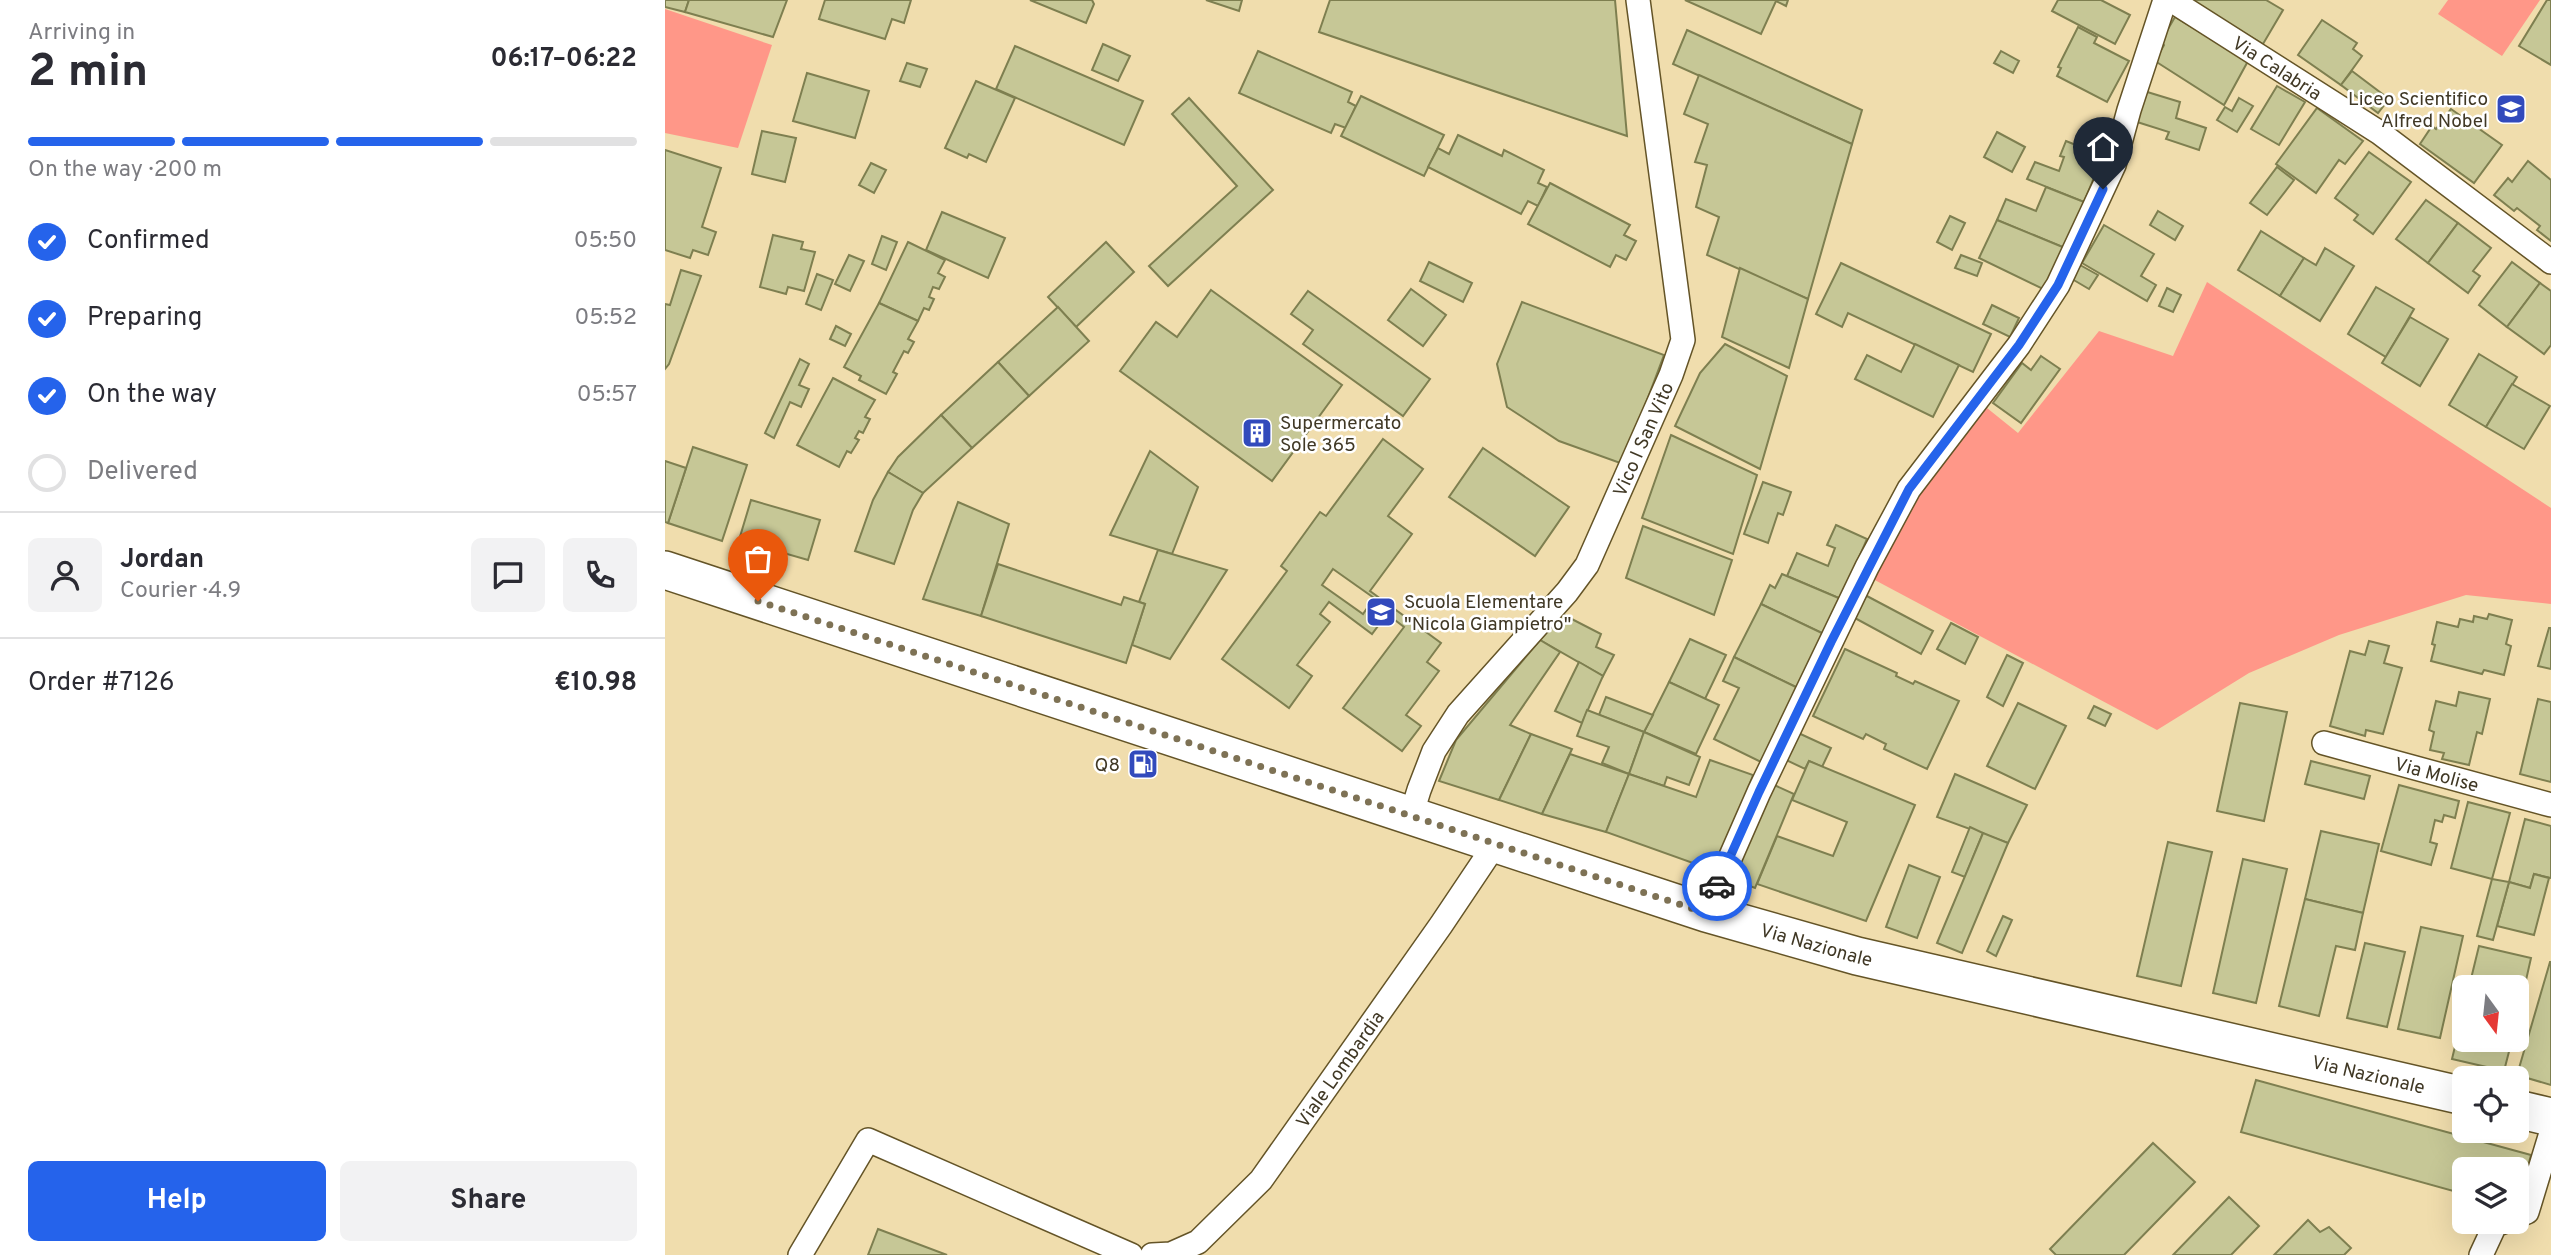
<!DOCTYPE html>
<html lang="en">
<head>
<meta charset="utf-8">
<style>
	body { margin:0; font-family:Overpass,sans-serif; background:#f2f2f3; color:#2b2b33; height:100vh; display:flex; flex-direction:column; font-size:26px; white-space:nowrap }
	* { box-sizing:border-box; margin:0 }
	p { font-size:23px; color:#7c7c81 }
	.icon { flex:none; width:38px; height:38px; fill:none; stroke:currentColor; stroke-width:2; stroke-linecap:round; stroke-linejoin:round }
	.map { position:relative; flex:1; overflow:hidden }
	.side { display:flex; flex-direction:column; background:#fff; width:665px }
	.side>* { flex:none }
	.needle { width:46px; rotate:165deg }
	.controls { position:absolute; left:1787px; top:975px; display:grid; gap:14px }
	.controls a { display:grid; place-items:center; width:77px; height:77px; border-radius:10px; background:#fff; box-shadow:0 7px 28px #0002; font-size:35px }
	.pin { position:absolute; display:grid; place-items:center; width:60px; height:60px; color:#fff; margin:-72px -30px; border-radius:50% 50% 50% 0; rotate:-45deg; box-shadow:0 0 7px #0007 }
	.pin .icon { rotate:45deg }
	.courier { position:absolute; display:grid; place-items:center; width:70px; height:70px; margin:-35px; border:5px solid #2563eb; border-radius:50%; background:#fff; color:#222; box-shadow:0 2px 9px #0007 }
	.head em { font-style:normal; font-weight:700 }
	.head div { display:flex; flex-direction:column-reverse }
	.head { display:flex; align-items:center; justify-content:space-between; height:119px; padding:0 28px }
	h1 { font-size:46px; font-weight:700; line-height:52px }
	.bar { display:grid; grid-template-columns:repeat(4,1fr); gap:10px 7px; align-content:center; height:84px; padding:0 28px }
	.bar i { height:9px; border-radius:5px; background:#e1e1e2 }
	.bar .active { background:#2563eb }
	.bar p { grid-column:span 4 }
	.line { display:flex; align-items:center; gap:18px; padding:0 28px; border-top:2px solid #e1e1e2 }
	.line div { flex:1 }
	.round { display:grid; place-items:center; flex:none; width:74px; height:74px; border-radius:10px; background:#f2f2f3 }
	ol { padding:0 28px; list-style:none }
	li { display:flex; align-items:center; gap:21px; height:77px }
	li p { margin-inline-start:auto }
	li .icon { padding:7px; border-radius:50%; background:#2563eb; color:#fff; stroke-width:4 }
	li:last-child { color:#7c7c81 }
	li i { width:38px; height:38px; border:4px solid #e1e1e2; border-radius:50% }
	.primary-button { display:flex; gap:14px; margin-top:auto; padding:14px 28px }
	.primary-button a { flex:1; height:80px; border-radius:10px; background:#2563eb; color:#fff; font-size:28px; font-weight:700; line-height:80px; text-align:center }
	.primary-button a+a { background:#f2f2f3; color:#2b2b33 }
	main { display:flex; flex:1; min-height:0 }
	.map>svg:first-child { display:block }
	.green { fill:#ff9788 }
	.building { fill:#c6c796; stroke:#7e7f50; stroke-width:2; fill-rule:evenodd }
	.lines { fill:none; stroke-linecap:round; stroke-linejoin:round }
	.minor-casing { stroke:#645427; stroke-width:26 }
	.primary-casing { stroke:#645427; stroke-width:40 }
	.minor { stroke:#fff; stroke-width:23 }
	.primary { stroke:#fff; stroke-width:37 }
	.done { stroke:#7e7255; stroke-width:7; stroke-dasharray:0 12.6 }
	.route { stroke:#2563eb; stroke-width:9 }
	.labels { text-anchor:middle; stroke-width:5; stroke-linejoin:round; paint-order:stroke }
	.street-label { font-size:19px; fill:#403825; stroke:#fff }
	.poi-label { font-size:19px; fill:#403825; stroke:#fff; text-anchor:end }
</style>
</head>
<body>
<main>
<section class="side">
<div class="head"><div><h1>2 min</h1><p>Arriving in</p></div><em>06:17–06:22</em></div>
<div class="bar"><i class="active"></i><i class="active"></i><i class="active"></i><i></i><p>On the way · 200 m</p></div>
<ol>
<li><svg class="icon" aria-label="check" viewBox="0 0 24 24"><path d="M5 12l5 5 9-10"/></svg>Confirmed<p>05:50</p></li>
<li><svg class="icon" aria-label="check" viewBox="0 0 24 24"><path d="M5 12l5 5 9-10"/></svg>Preparing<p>05:52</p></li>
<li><svg class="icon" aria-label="check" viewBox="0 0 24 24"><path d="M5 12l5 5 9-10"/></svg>On the way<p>05:57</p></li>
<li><i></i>Delivered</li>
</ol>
<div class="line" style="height:126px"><a class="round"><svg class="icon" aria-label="person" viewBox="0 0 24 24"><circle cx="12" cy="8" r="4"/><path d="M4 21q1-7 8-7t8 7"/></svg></a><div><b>Jordan</b><p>Courier · 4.9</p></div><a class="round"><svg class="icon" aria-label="chat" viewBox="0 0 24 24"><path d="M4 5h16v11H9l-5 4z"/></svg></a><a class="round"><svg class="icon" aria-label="phone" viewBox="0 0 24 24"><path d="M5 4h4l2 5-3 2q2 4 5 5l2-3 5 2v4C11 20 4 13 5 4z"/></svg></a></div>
<div class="line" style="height:91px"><div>Order #7126</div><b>€10.98</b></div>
<div class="primary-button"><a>Help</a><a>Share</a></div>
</section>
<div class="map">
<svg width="1886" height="1255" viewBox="0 0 1886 1255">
	<rect width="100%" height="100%" fill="#f0ddad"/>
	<g class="green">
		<polygon points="1783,0 1875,0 1837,56 1773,14"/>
		<polygon points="0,9 107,45 73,148 0,133"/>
		<polygon points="1542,282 1886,508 1886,604 1801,595 1674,635 1584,673 1492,730 1206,578 1252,491 1322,408 1353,433 1434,331 1508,356"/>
	</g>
	<g class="building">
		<polygon points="0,0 24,0 20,12 0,7"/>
		<polygon points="24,0 122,0 108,37 20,12"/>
		<polygon points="160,0 246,0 239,23 227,19 220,39 154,19"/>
		<polygon points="365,0 427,0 429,4 421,23"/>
		<polygon points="541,0 577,0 574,11"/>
		<polygon points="665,0 950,0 962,136 654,32"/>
		<polygon points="1020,0 1123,0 1121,6 1111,1 1096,34"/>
		<polygon points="1393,0 1436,0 1465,15 1450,44 1387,11"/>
		<polygon points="1524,0 1601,0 1618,10 1598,44"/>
		<polygon points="1882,0 1886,0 1886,65 1854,46"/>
		<polygon points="1510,17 1583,61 1559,105 1490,61 1499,45 1496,41"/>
		<polygon points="1657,20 1692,43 1688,49 1697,56 1676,85 1633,55"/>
		<polygon points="1413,27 1432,37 1429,43 1464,61 1442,102 1392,76 1396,68 1393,67"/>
		<polygon points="1022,30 1197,110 1187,144 1008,64"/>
		<polygon points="438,44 465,56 453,81 427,70"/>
		<polygon points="350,46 478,101 459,145 331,89"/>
		<polygon points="593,51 687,92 683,102 691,106 681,128 670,124 666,133 574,93"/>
		<polygon points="1336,51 1354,61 1348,73 1329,63"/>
		<polygon points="242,63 262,69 255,87 235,81"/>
		<polygon points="1687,71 1724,99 1713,113 1676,85"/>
		<polygon points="142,73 204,91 190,138 128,121"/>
		<polygon points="1034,75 1187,144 1143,299 1042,255 1054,217 1031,207 1042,165 1030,162 1043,124 1019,114"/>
		<polygon points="311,81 350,98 321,162 304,154 302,158 280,148"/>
		<polygon points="1612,86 1640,102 1614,145 1586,129"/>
		<polygon points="1479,91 1515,102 1511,118 1541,128 1534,150 1501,139 1504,132 1469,121"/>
		<polygon points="696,96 779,135 759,176 676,136"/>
		<polygon points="524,98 608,190 503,286 484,266 572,186 507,114"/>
		<polygon points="1574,98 1588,106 1572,132 1552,120 1560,107 1567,111"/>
		<polygon points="1652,108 1698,141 1680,164 1674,160 1651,193 1611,164"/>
		<polygon points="1786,109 1837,145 1809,183 1755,144 1767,126 1771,129"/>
		<polygon points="97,131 131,138 120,182 87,174"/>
		<polygon points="1332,132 1360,147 1347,172 1319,157"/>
		<polygon points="793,135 837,156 839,150 879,170 873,183 882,187 873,206 863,201 856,214 763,167 773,148 784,154"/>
		<polygon points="1401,141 1438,156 1419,202 1362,179 1370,162 1394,171 1399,157 1395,156"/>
		<polygon points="0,150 56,168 37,227 51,232 43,255 28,250 25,258 0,250"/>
		<polygon points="1704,152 1746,182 1708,234 1689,220 1693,215 1670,198"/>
		<polygon points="1863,161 1886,180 1886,241 1872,230 1875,226 1852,208 1849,211 1829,195 1843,178 1847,182"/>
		<polygon points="206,163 221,170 209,193 194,185"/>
		<polygon points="1612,167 1629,180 1602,215 1585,203"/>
		<polygon points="885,183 965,225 959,235 971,241 961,260 951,255 945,267 863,224"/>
		<polygon points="1381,187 1419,202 1400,248 1332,220 1341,199 1371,211"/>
		<polygon points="1761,200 1793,223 1763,263 1731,239"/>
		<polygon points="1493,211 1518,226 1510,240 1485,225"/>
		<polygon points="277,212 340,238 323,278 261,250"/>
		<polygon points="1285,216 1300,223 1287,250 1272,242"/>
		<polygon points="1332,220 1400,248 1380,290 1314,258"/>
		<polygon points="1793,223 1826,248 1808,271 1815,276 1803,293 1763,263"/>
		<polygon points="1439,225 1489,254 1476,276 1491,285 1482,301 1417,263"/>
		<polygon points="1596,231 1639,258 1615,296 1573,270"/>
		<polygon points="108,235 138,242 136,249 150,252 139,291 123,287 121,294 95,287"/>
		<polygon points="217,236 232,242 221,270 207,264"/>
		<polygon points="243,242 280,260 273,273 280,277 274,289 268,287 264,297 269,299 264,310 259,308 253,321 214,303"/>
		<polygon points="441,242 469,272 411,327 383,297"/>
		<polygon points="1660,248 1689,266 1655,321 1615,296 1639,258 1651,265"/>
		<polygon points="184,255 199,261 185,291 170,284"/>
		<polygon points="1296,255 1317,263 1312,276 1290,268"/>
		<polygon points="764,262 807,283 798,302 755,281"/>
		<polygon points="1847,262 1875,283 1842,327 1814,305"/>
		<polygon points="1176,263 1326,334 1308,372 1183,313 1177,327 1151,314"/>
		<polygon points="1415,265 1433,275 1424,289 1407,279"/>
		<polygon points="1075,268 1143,299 1124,368 1057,337"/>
		<polygon points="16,270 36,276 4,364 0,369 0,304 5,305"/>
		<polygon points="152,274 168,280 156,310 141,304"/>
		<polygon points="1875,283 1886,291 1886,345 1879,354 1842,327"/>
		<polygon points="1711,287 1749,309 1721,357 1683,334"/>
		<polygon points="1502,288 1516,295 1508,312 1494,306"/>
		<polygon points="746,289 781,315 758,346 723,320"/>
		<polygon points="546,290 677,385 607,481 455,371 491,322 512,337"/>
		<polygon points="643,291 765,379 738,416 638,344 648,330 626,314"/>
		<polygon points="857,302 999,355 958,464 894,441 842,407 832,364"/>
		<polygon points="214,303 253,321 243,339 249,342 243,353 239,351 228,372 232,374 221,394 194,380 196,376 179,367"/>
		<polygon points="1327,305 1354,318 1345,337 1318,324"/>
		<polygon points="393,307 424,341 364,396 333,362"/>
		<polygon points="1745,317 1783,339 1755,386 1717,363"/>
		<polygon points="171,326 186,334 180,346 165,339"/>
		<polygon points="1060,344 1122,376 1095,469 1010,426 1035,373"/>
		<polygon points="1250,344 1294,365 1268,417 1190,379 1202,355 1236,372"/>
		<polygon points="1814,354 1852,377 1821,427 1784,405"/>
		<polygon points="1376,356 1395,369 1356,423 1328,403 1357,363 1366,370"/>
		<polygon points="135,359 144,364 134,385 144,389 136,407 125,402 109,438 100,433"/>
		<polygon points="333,362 364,396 307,448 276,415"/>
		<polygon points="168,378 210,400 200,417 205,419 198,433 194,431 190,438 194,440 186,453 182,451 174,467 132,445"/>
		<polygon points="1847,384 1885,406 1859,449 1821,427"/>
		<polygon points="276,415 307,448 258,493 223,472 233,457"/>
		<polygon points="1006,435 1092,475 1068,554 977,518"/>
		<path d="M718 439 758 469 723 516 747 534 705 591 776 643 762 662 774 671 741 715 756 726 737 751 678 708 739 627 722 614 707 634 664 602 655 614 665 622 632 665 647 676 624 708 557 659 622 571 616 566 655 512 661 516ZM668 569 709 598 698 614 657 585Z"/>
		<polygon points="28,447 82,465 57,541 3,523"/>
		<polygon points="818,448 904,507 870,556 784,497"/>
		<polygon points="485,451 533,487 507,554 445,535"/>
		<polygon points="0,461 21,468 3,523 0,522"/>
		<polygon points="223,472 258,493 248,510 229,564 190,551 208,500"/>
		<polygon points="1098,482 1126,492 1118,515 1113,513 1103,543 1079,534"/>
		<polygon points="86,500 155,520 143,560 74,540"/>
		<polygon points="293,502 344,524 316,616 258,599"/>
		<polygon points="1171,525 1202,539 1176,599 1122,576 1132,553 1163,566 1170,548 1162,545"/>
		<polygon points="978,526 1067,560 1049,615 961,578"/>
		<polygon points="493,550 562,570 505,659 467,645 480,604 474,602"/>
		<polygon points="333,564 456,605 459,597 480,604 461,663 316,616"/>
		<polygon points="1117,574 1176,599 1161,635 1096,604 1105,585 1110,588"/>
		<polygon points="1200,595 1268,631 1256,654 1188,617"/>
		<polygon points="1096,604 1161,635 1135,689 1069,657"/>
		<polygon points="897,614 936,634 931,647 949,655 938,676 875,640"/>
		<polygon points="1824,614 1847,620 1841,644 1846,646 1839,675 1819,670 1817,674 1766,661 1770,645 1767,644 1772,622 1793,627 1795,619 1808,622 1809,616 1822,619"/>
		<polygon points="1286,623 1313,637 1300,664 1272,649"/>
		<polygon points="1884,628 1886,628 1886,669 1873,666"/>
		<polygon points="1025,639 1061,655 1040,699 1004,682"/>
		<polygon points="875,640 895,652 845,725 866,734 834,800 774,781 791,740"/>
		<polygon points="1704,641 1724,646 1719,663 1737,668 1718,734 1701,730 1700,736 1665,726 1685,651 1700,655"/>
		<polygon points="1180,649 1232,673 1231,676 1248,684 1250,681 1294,701 1262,769 1219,749 1221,744 1201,734 1198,739 1148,716"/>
		<polygon points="1342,655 1358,663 1338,706 1322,697"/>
		<polygon points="1069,657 1135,689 1098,763 1049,739 1074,688 1058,681"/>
		<polygon points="914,662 938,676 917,723 890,711"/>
		<polygon points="1004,682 1054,705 1031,754 979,732"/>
		<polygon points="1794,692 1825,699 1817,734 1812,732 1804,765 1777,759 1779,753 1765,750 1769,732 1764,730 1771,701 1791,706"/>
		<polygon points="941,697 988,715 979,732 934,715"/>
		<polygon points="1873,699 1886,702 1886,782 1855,774"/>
		<polygon points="1353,703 1401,726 1370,789 1322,766"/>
		<polygon points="1575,703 1622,712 1599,821 1552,811"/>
		<polygon points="1429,706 1446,714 1440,726 1423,718"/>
		<polygon points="922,710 979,732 964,774 937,763 944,747 912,736"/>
		<polygon points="1129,731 1166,748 1157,767 1144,761 1140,769 1117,758"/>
		<polygon points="979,732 1035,757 1024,785 1002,777 999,786 964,774"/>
		<polygon points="866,734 907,749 877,814 834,800"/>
		<polygon points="905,754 964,774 941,832 877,814"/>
		<polygon points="1045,760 1088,775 1053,872 941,832 964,774 1031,797"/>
		<polygon points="1144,761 1250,805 1201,921 1092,884 1112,836 1168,856 1182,822 1127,800"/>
		<polygon points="1646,761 1705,776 1699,799 1640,784"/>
		<polygon points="1290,774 1362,805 1343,843 1272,817"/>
		<polygon points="1107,784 1129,794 1090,888 1067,879"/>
		<polygon points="1734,785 1794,801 1790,818 1779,815 1777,822 1770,820 1765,842 1772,844 1766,865 1716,851"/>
		<polygon points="1803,802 1845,813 1827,879 1786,868"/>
		<polygon points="1860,819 1886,826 1886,878 1869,874 1865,888 1844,882"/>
		<polygon points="1305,827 1318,833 1300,877 1287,872"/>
		<polygon points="1656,831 1714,844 1698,913 1640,899"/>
		<polygon points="1318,833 1343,843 1297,953 1272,943"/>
		<polygon points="1503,842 1547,852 1516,986 1472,976"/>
		<polygon points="1578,859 1622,869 1591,1003 1548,993"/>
		<polygon points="1244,865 1275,877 1252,938 1221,927"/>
		<polygon points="1869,874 1884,878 1869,935 1832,926 1844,882 1865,888"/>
		<polygon points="1827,879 1844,882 1828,940 1812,936"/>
		<polygon points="1640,899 1698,913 1690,950 1671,946 1654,1016 1614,1006"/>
		<polygon points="1338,916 1347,920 1331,956 1322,951"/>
		<polygon points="1756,927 1798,936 1775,1038 1733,1029"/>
		<polygon points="1700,943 1740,952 1722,1027 1682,1018"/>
		<polygon points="1814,946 1866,958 1852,1020 1852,987 1804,987"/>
		<polygon points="1885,962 1886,962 1886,1085 1852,1075"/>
		<polygon points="1799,1009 1799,1040 1847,1040 1839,1071 1787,1059"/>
		<polygon points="1591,1080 1866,1155 1852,1208 1852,1169 1799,1169 1799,1194 1576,1132"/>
		<polygon points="1488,1143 1530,1182 1459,1255 1391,1255 1385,1249"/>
		<polygon points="1564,1197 1594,1226 1566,1255 1508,1255"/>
		<polygon points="1643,1220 1655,1232 1664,1227 1686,1248 1679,1255 1609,1255"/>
		<polygon points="213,1229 282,1255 203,1255"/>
	</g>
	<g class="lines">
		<g class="minor-casing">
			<g id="minor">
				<path id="s1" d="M1506 0 1715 133 1886 262"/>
				<path id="s2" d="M1659 743 1886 805"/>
				<path id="s3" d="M746 816 754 790 769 751 793 714 902 592 922 565 1006 375 1018 340 973 0"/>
				<polyline points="1041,913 1094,792 1202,567 1244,489 1354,345 1393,285 1449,165 1464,110 1500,0"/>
				<polyline points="1852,1216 1862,1212 1886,1133"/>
				<polyline points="135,1255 203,1140 466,1255"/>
				<path id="s4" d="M487 1255 506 1254 533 1242 596 1180 776 925 831 843"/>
				<polyline points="1816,1255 1830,1225 1838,1222"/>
			</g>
		</g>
		<g class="primary-casing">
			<g id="primary">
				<path id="s5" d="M0 570 1041 913 1192 956 1799 1096"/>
				<polyline points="1852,1109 1886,1117"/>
			</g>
		</g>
		<use href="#minor" class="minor"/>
		<use href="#primary" class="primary"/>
	</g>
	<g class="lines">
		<polyline class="done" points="93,601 1041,913 1052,886"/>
		<polyline class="route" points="1052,886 1094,792 1166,642 1244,489 1354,345 1393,285 1438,189"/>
	</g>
	<defs>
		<g id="school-square" transform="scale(1.575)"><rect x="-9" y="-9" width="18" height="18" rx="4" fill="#324abc" stroke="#fff"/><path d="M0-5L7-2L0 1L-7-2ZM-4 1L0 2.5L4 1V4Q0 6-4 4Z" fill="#fff"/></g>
		<g id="building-square" transform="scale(1.575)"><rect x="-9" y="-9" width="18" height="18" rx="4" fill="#324abc" stroke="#fff"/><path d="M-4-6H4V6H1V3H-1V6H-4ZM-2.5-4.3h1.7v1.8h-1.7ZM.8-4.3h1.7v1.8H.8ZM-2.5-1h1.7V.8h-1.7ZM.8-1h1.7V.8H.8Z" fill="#fff"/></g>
		<g id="fuel-square" transform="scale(1.575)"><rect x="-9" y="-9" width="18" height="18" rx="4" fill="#324abc" stroke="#fff"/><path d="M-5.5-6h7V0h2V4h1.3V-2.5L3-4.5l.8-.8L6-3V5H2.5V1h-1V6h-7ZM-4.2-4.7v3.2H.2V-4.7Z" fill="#fff"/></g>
	</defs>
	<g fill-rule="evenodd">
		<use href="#school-square" x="1846" y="109"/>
		<use href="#building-square" x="592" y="433"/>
		<use href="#school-square" x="716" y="612"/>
		<use href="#fuel-square" x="478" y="764"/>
	</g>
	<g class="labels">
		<g class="street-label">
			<text dy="7" stroke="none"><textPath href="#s1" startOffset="126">Via Calabria</textPath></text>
			<text dy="7" stroke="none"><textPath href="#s3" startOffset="448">Vico I San Vito</textPath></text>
			<text dy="7" stroke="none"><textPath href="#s2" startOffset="117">Via Molise</textPath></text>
			<text dy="7" stroke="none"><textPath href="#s5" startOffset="1211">Via Nazionale</textPath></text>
			<text dy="7" stroke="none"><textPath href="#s4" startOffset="273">Viale Lombardia</textPath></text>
			<text dy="7" stroke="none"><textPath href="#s5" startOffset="1778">Via Nazionale</textPath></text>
		</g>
		<g class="poi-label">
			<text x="1823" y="105">Liceo Scientifico<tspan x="1823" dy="22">Alfred Nobel</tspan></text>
			<text x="615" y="429" text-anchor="start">Supermercato<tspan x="615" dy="22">Sole 365</tspan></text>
			<text x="739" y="608" text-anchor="start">Scuola Elementare<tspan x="739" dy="22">"Nicola Giampietro"</tspan></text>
			<text x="455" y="771">Q8</text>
		</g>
	</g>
</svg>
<div class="controls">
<a><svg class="needle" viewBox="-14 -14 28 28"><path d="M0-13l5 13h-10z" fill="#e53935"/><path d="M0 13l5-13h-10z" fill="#7c7c81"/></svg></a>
<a><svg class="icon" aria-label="locate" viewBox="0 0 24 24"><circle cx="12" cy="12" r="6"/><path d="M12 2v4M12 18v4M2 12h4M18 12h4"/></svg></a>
<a><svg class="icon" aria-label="layers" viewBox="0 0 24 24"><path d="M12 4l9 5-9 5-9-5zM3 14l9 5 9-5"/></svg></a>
</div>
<div class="pin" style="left:93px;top:601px;background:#ea580c"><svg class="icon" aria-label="bag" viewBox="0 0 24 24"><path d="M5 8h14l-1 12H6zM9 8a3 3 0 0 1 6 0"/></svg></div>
<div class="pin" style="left:1438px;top:189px;background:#1f2937"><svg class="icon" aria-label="home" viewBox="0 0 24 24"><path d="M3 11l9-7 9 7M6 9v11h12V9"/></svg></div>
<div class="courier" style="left:1052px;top:886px"><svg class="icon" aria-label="car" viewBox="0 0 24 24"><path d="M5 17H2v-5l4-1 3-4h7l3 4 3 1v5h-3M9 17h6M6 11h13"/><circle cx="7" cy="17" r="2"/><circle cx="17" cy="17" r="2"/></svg></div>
</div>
</main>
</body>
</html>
